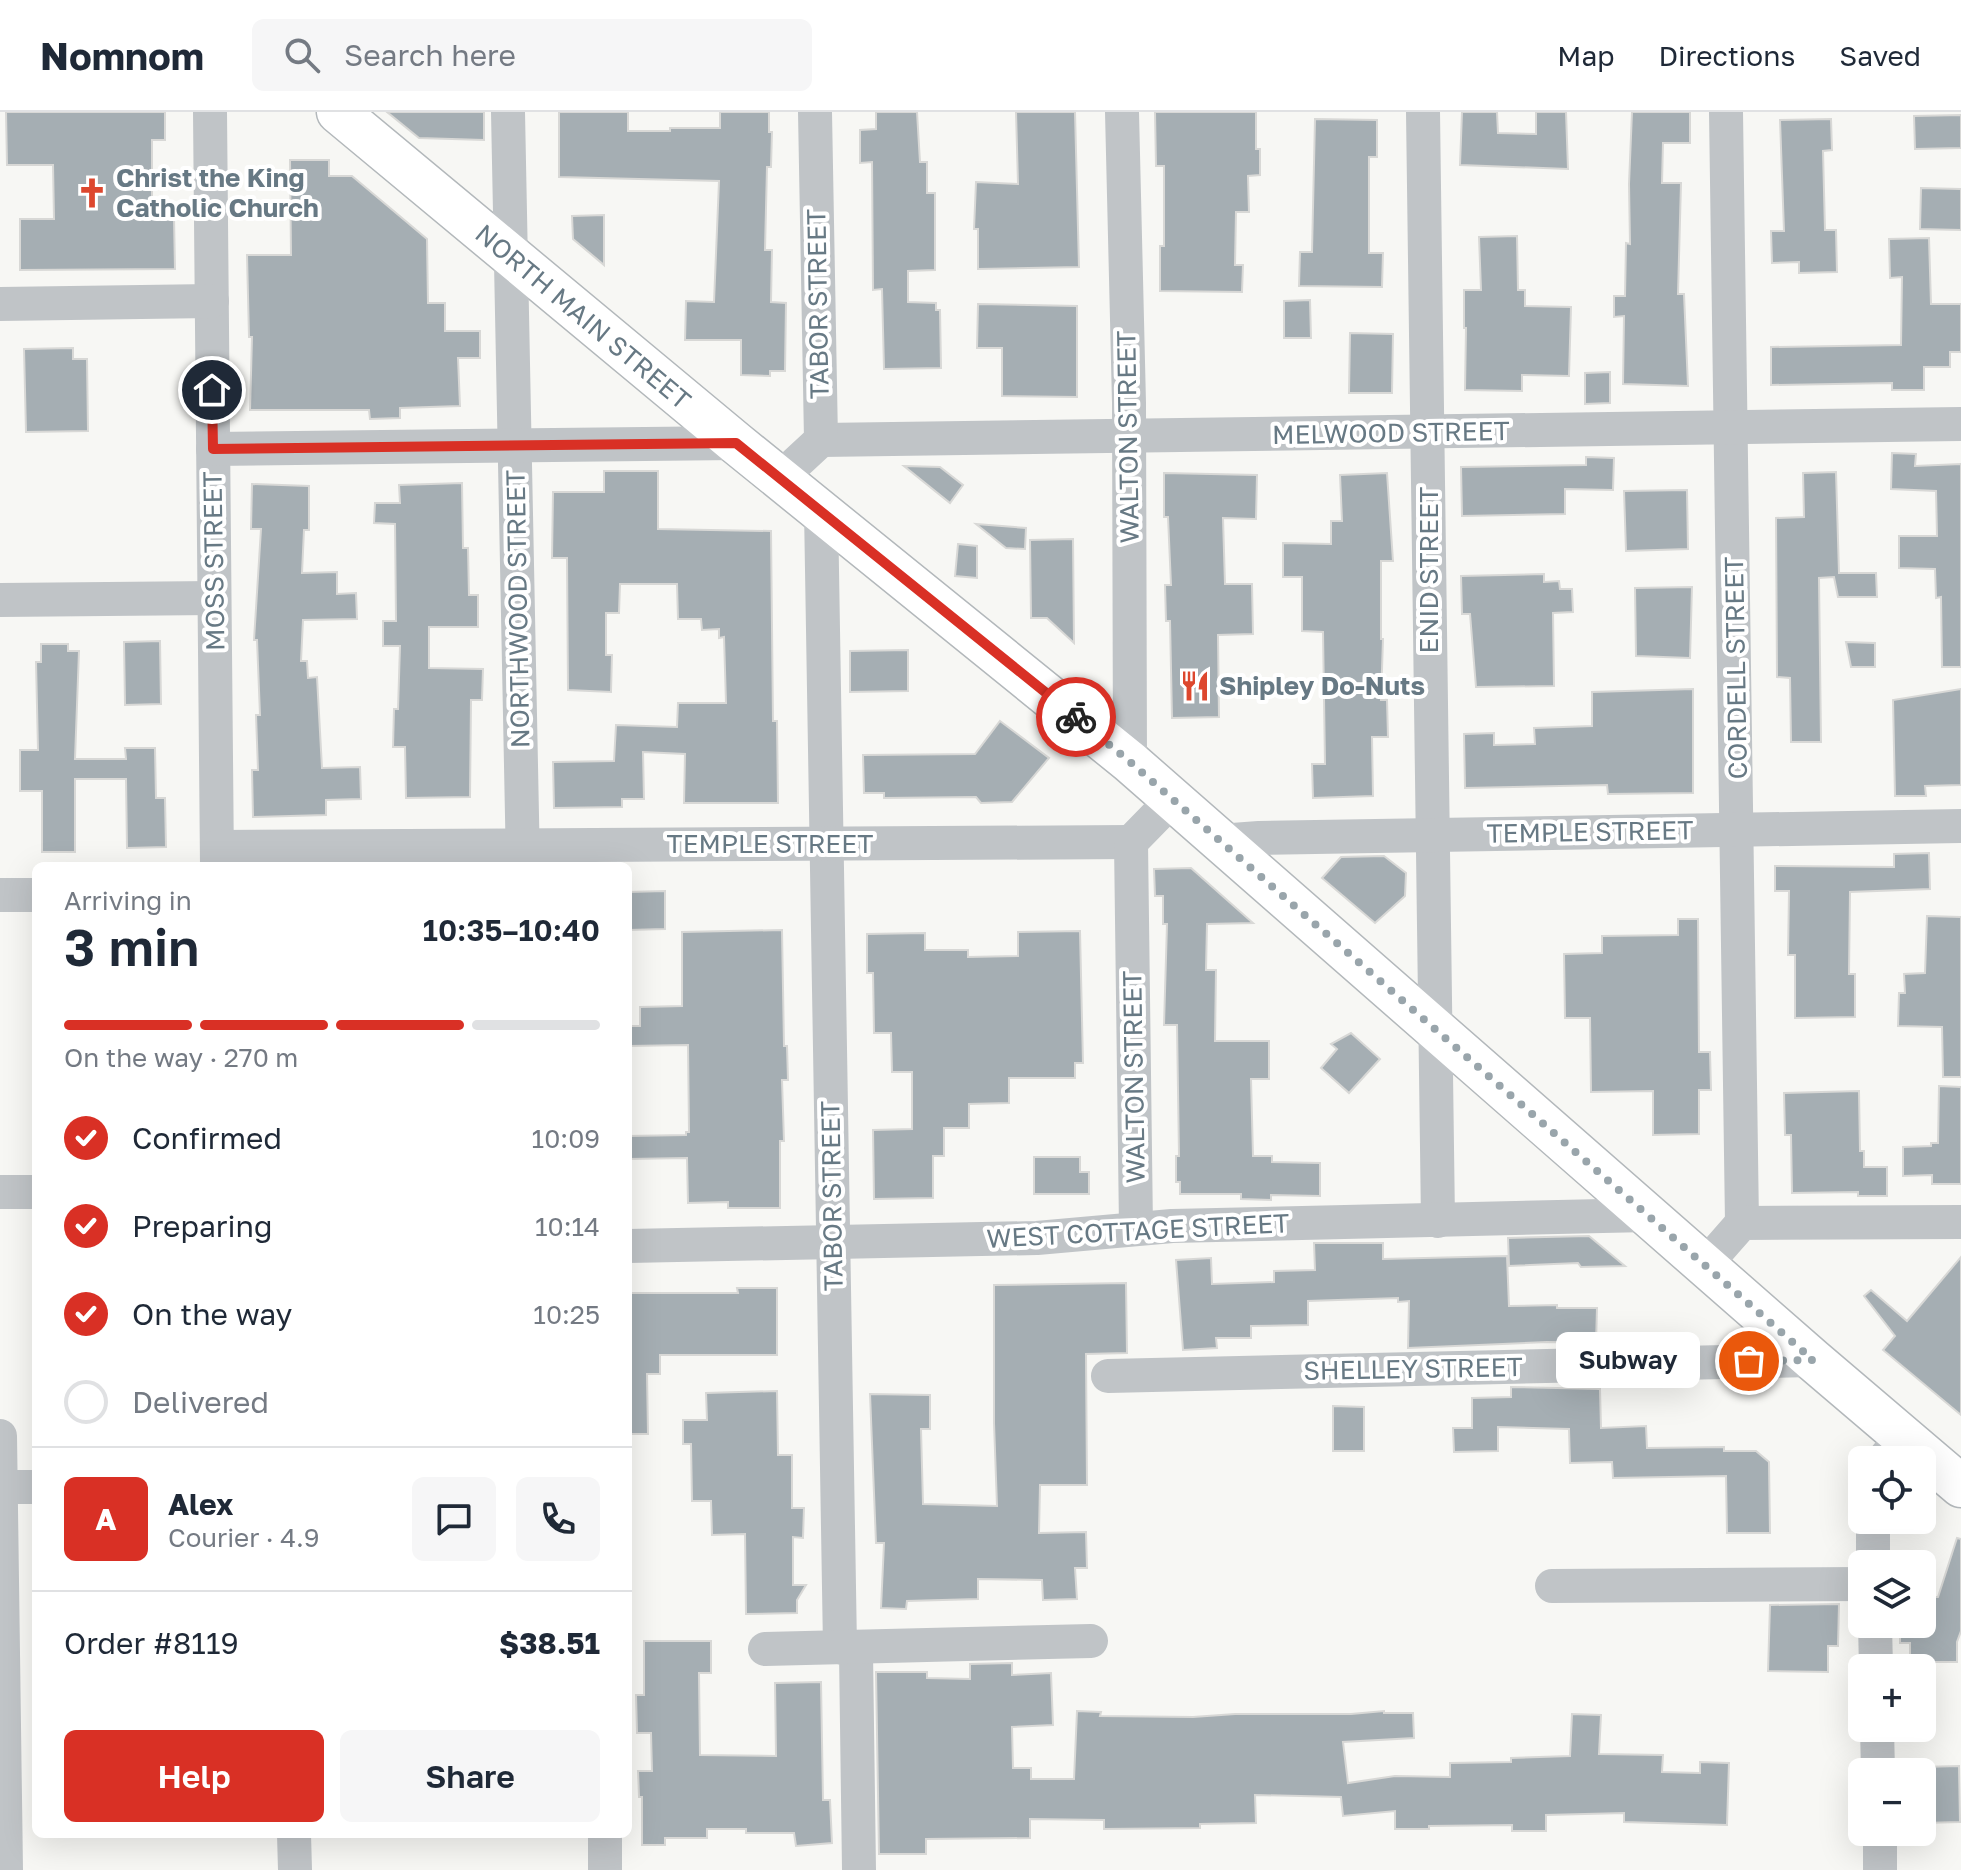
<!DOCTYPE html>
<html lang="en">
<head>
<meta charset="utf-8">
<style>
	body { margin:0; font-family:"Golos Text",sans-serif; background:#f6f6f7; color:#1f2937; height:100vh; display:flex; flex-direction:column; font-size:30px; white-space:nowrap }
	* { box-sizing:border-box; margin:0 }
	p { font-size:26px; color:#747a83 }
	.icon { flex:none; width:44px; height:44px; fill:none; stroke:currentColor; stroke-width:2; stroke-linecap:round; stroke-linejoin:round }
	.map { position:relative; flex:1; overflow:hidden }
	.panel { position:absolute; left:32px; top:750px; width:600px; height:976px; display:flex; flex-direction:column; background:#fff; border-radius:12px; box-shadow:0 8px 32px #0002 }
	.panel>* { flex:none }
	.controls { position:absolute; left:1848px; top:1334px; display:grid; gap:16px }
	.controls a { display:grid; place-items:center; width:88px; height:88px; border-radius:12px; background:#fff; box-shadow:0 8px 32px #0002; font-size:40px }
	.pin { position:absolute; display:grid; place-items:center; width:68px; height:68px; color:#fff; margin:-34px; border:4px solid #fff; border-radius:50%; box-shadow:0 2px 8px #0007 }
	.courier { position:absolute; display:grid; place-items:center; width:80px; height:80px; margin:-40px; border:6px solid #d93025; border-radius:50%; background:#fff; color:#222; box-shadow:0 2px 10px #0007 }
	.bubble { position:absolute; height:56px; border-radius:12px; background:#fff; box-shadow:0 8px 32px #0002; font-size:26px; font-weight:600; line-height:56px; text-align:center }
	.overview em { font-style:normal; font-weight:600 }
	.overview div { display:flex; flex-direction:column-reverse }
	.overview { display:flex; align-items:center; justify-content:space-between; height:136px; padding:0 32px }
	h1 { font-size:52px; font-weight:600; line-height:60px }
	.bar { display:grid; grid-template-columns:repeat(4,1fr); gap:12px 8px; align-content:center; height:96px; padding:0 32px }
	.bar i { height:10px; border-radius:6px; background:#e0e1e3 }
	.bar .active { background:#d93025 }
	.bar p { grid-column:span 4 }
	.line { display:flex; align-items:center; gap:20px; padding:0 32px; border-top:2px solid #e0e1e3 }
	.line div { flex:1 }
	.round { display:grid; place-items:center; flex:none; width:84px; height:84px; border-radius:12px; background:#f6f6f7 }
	ol { padding:0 32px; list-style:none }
	li { display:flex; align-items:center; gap:24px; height:88px }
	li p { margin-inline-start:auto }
	li .icon { padding:8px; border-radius:50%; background:#d93025; color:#fff; stroke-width:4 }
	li:last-child { color:#747a83 }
	li i { width:44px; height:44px; border:4px solid #e0e1e3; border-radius:50% }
	.primary-button { display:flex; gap:16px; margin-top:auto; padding:16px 32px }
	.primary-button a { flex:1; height:92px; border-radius:12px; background:#d93025; color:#fff; font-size:32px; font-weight:600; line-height:92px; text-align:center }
	.primary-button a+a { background:#f6f6f7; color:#1f2937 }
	header { display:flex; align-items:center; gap:48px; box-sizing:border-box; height:112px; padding:0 40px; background:#fff; border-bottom:2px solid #e0e1e3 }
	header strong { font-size:38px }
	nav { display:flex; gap:44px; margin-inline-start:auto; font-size:28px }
	.search { width:560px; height:72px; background:#f6f6f7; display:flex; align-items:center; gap:20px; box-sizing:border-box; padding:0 28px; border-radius:12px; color:#747a83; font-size:30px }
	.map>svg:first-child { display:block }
	.building { fill:#a5aeb3; stroke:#d8d8d6; stroke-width:2 }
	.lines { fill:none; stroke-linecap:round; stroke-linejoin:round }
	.major-casing { stroke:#b3b8bb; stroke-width:45 }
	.minor { stroke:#c0c4c7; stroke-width:34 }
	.major { stroke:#fff; stroke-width:42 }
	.done { stroke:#99a5ab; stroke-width:8; stroke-dasharray:0 14.4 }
	.route { stroke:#d93025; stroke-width:10 }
	.labels { text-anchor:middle; stroke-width:8; stroke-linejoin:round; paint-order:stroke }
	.poi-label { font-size:26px; font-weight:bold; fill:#677984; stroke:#fff; text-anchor:start }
	.street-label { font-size:26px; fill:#677984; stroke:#fff }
</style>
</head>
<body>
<header>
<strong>Nomnom</strong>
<div class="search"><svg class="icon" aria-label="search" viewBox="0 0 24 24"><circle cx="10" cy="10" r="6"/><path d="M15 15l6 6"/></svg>Search here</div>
<nav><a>Map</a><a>Directions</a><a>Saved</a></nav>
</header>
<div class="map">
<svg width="1961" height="1758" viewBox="0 0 1961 1758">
	<rect width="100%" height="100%" fill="#f7f7f4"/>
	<g class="building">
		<polygon points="6,0 165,0 165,28 152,28 152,105 174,105 175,157 20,158 20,107 54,107 53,53 7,53"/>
		<polygon points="387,0 484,0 484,28 419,26"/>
		<polygon points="559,0 628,0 628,19 670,19 670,16 720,16 720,0 769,0 769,20 772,20 771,55 767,55 765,138 772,138 771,190 786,191 785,259 770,259 770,264 741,263 741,228 685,228 686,189 714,190 719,69 559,65"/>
		<polygon points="876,0 917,0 920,50 927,50 927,81 935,81 935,158 908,159 908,190 936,191 936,198 940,198 941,256 884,257 882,177 873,178 872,50 860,51 860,18 876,17"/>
		<polygon points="1016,0 1075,0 1079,155 978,157 978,117 974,117 976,70 1018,72"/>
		<polygon points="1155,0 1256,0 1256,37 1260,37 1260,63 1248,64 1249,100 1236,100 1235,153 1243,153 1242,180 1160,179 1160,134 1164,134 1164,54 1156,54"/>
		<polygon points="1462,0 1497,0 1498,21 1536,22 1536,0 1566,0 1568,57 1460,53"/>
		<polygon points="1632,0 1690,0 1690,31 1663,31 1662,71 1681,71 1678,182 1684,182 1688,274 1623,272 1624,204 1614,205 1614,184 1625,184 1626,131 1630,132 1629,72"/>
		<polygon points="1961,3 1961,36 1915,37 1914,4"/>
		<polygon points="1315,7 1377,8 1377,45 1369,45 1369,141 1383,141 1382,175 1299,174 1300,140 1312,140"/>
		<polygon points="1831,7 1832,38 1823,39 1825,118 1836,118 1837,160 1799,161 1799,150 1772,151 1771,119 1784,119 1780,8"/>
		<polygon points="290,48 329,48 329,64 352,64 427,127 428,191 445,191 445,219 480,219 480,246 458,246 460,294 400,296 400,306 370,307 369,298 250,298 252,225 249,225 247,143 291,143"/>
		<polygon points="1921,76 1961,77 1961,118 1920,117"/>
		<polygon points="604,103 604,153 573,127 572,104"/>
		<polygon points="1517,124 1518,178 1525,178 1525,194 1571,195 1569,264 1522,263 1522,279 1465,278 1466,216 1464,216 1464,178 1481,178 1479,125"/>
		<polygon points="1929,126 1931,192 1961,192 1961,240 1950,240 1950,255 1924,255 1924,278 1892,278 1892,271 1771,273 1771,235 1901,233 1902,165 1890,166 1889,127"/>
		<polygon points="1310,188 1311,226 1284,226 1284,189"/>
		<polygon points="978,192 1077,194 1077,285 1002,284 1002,236 977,236"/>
		<polygon points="1350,221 1393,222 1392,281 1349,281"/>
		<polygon points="73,236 73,247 87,247 88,319 26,320 24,237"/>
		<polygon points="1610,260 1610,291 1585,292 1585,261"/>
		<polygon points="1892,341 1916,342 1915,354 1961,352 1961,555 1942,555 1941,485 1936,486 1935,457 1899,456 1899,424 1937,424 1936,379 1891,377"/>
		<polygon points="1586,345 1614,346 1613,378 1565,377 1565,402 1462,404 1461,355 1586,353"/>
		<polygon points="904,354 940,355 963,373 950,391"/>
		<polygon points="604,359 658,359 658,417 771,419 773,609 777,609 778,691 684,691 685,642 643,640 644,687 622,687 622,695 554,696 553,650 614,649 616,613 677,615 678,591 726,591 724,525 719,526 719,517 702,518 701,507 678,507 677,472 620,472 619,501 606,501 606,543 612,543 611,580 568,578 567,446 552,446 553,380 604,380"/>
		<polygon points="1836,360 1839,461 1876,461 1877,485 1838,485 1834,465 1819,466 1821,630 1791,630 1790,566 1777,565 1776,406 1804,405 1803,361"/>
		<polygon points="1164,361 1257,363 1256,407 1223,406 1225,472 1252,472 1253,522 1218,523 1219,605 1172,606 1170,509 1166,509 1165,473 1171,473 1168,405 1164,405"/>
		<polygon points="1387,361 1393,449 1381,449 1381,527 1383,527 1381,588 1387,588 1388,625 1372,625 1373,684 1313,686 1312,652 1325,652 1323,520 1302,519 1302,465 1283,465 1283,431 1331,432 1331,409 1342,409 1340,363"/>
		<polygon points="462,371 463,436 468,436 469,483 478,483 478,515 429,515 429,556 483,557 482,588 471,588 470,685 406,686 405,635 393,635 394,597 398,597 400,534 383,534 383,509 396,509 395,412 374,411 375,391 400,391 399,373"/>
		<polygon points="252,372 309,374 309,418 304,418 302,461 337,460 337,482 356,481 357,507 303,508 301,549 307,549 308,566 317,565 322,656 360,655 361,687 326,688 326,703 253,705 252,658 258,658 256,603 260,603 257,528 254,528 261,417 251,417"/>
		<polygon points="1687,378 1688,437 1626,439 1624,379"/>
		<polygon points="976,412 1026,416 1025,437 1006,436"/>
		<polygon points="1073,427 1074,531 1047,506 1031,506 1030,428"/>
		<polygon points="958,432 977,434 977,466 955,464"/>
		<polygon points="1544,462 1544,470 1559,469 1560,477 1572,477 1573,500 1553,501 1554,574 1476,575 1470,502 1462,502 1461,464"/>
		<polygon points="1692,475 1690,546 1636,544 1635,476"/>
		<polygon points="160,529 161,592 125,593 124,530"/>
		<polygon points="1846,530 1875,531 1875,555 1851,555"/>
		<polygon points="41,532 68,532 68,539 79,539 75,647 126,647 125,636 155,636 156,686 165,686 166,735 127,736 126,667 75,667 75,740 42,740 42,679 20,679 20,638 38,638 36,550 41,550"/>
		<polygon points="908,538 908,579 850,580 850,539"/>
		<polygon points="1693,577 1693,681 1608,682 1607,673 1465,676 1464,622 1494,621 1494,633 1535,632 1534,616 1592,614 1592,580"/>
		<polygon points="1961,577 1961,673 1925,674 1926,684 1895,684 1893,588"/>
		<polygon points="1000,609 1049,646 1012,690 981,691 976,685 884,686 884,681 864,681 863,643 975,642"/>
		<polygon points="1929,741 1930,777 1850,780 1849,862 1855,862 1855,905 1795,906 1795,843 1788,843 1789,779 1775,779 1775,754 1894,755 1894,742"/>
		<polygon points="1384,744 1406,761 1405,784 1375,811 1322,766 1341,745"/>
		<polygon points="1191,756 1253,811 1207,812 1206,858 1216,858 1215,929 1269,929 1269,967 1251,967 1253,1044 1272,1044 1272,1050 1320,1051 1320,1084 1271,1083 1271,1088 1241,1087 1241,1082 1180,1082 1180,1070 1176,1070 1176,1044 1179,1044 1177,913 1164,913 1167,812 1163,812 1163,784 1155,784 1154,757"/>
		<polygon points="665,779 665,817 628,818 628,780"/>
		<polygon points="1927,804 1961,805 1961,965 1943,965 1942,915 1898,914 1899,881 1905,881 1904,862 1925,861"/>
		<polygon points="1678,807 1698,807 1699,940 1710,940 1711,978 1699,978 1699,1022 1653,1023 1653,979 1591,980 1590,906 1565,906 1564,842 1602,841 1602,824 1678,823"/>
		<polygon points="782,818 784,934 787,934 788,968 782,968 784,1029 780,1029 780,1096 728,1096 728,1090 688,1091 687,1046 628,1047 628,1024 686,1023 686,1020 689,1020 688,933 628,934 628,914 640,914 640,895 682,894 682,820"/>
		<polygon points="1080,819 1083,951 1075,951 1075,966 1009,966 1009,991 969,992 969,1016 944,1016 944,1044 933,1044 933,1086 874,1087 873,1018 912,1017 912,960 892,960 891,921 874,921 873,861 867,861 867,822 925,821 925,838 968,838 968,845 1018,844 1018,820"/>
		<polygon points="1351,921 1380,947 1349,981 1321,956 1337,937 1331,932"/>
		<polygon points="1939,974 1961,975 1961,1072 1932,1072 1932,1063 1903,1064 1903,1035 1931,1034 1931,1031 1938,1031"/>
		<polygon points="1859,979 1860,1039 1864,1039 1864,1055 1887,1055 1887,1084 1858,1084 1858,1080 1792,1081 1791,1023 1785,1023 1784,981"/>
		<polygon points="1034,1045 1080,1045 1080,1060 1089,1060 1089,1082 1034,1082"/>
		<polygon points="1589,1124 1625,1154 1581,1155 1578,1151 1509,1154 1508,1126"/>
		<polygon points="1314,1131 1383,1131 1383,1147 1507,1144 1509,1194 1557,1193 1557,1196 1597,1196 1596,1231 1547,1230 1408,1236 1409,1189 1398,1190 1398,1186 1308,1189 1308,1213 1251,1214 1251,1226 1216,1226 1217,1236 1183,1238 1176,1148 1211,1146 1212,1172 1274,1170 1274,1159 1315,1158"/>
		<polygon points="1961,1145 1961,1303 1883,1238 1895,1224 1864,1184 1871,1178 1907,1209"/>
		<polygon points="1126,1171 1127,1241 1086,1242 1087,1373 1040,1373 1039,1421 1086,1420 1087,1456 1075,1456 1077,1487 1043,1488 1042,1468 978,1467 978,1487 907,1489 906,1497 881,1496 884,1431 876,1431 870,1282 930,1283 930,1317 921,1317 923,1392 997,1394 994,1311 994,1173"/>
		<polygon points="737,1176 777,1176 777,1243 660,1243 660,1262 647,1262 648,1322 628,1322 628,1181 738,1181"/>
		<polygon points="1511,1275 1600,1277 1601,1316 1646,1314 1647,1336 1724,1335 1724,1339 1756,1339 1769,1350 1770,1421 1727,1421 1726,1364 1613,1366 1612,1350 1570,1351 1569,1317 1498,1315 1498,1339 1454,1340 1453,1316 1472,1316 1472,1286 1511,1285"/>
		<polygon points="777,1279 778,1343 792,1343 792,1396 804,1396 803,1426 793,1425 793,1473 806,1473 797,1488 797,1501 746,1502 745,1422 712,1423 711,1389 692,1389 691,1332 683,1332 683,1308 707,1308 706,1281"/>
		<polygon points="1333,1294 1364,1295 1364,1339 1333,1339"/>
		<polygon points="1957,1426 1961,1427 1961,1519 1957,1530 1957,1550 1910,1550 1910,1531 1900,1531 1900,1512 1922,1512 1922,1485 1938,1485"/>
		<polygon points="1839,1492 1838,1534 1828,1534 1828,1560 1768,1559 1770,1493"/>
		<polygon points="644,1529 711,1529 711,1561 699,1561 700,1643 776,1644 775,1571 821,1570 823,1688 830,1688 832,1731 796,1734 794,1721 746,1721 746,1717 707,1717 707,1726 665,1726 665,1733 642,1733 642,1685 639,1685 638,1659 652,1659 651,1621 637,1621 636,1583 644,1583"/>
		<polygon points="1012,1551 1012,1563 1051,1561 1053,1613 1012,1615 1013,1656 1031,1656 1031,1667 1074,1667 1077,1599 1101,1600 1100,1604 1193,1605 1235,1602 1351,1602 1384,1599 1384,1601 1413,1601 1414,1626 1343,1630 1348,1671 1395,1664 1450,1665 1450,1651 1511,1650 1511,1646 1570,1644 1572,1602 1601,1603 1599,1642 1663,1643 1662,1660 1700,1661 1700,1650 1729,1651 1727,1713 1624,1710 1624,1701 1546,1703 1546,1719 1512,1719 1512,1713 1429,1714 1429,1717 1395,1717 1395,1699 1343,1704 1341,1685 1255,1683 1256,1711 1200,1712 1200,1716 1104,1717 1104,1708 1030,1707 1030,1726 926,1727 926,1742 879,1742 876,1560 927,1560 927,1566 970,1567 970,1552"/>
		<polygon points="1959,1654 1960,1710 1922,1711 1922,1655"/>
	</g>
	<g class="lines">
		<g class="major-casing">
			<polyline id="major" points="338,0 736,331 1130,650 1813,1248 1961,1374"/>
		</g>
		<g class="minor">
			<polyline points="210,0 217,754"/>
			<polyline points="508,0 523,754"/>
			<polyline points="1122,0 1129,291 1130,650"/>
			<polyline points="1423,0 1438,1109"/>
			<polyline points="1726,0 1742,1111"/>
			<polyline points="0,192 212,189"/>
			<polyline points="821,328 1961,312"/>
			<polyline points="213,337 736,331"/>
			<polyline points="780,366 821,328 815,0"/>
			<polyline points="821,398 840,1535 856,1540 859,1758"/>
			<polyline points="0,488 214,486"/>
			<polyline points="1219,729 1259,726 1961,714"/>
			<polyline points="217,735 1131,730"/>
			<polyline points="0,783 36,783"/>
			<polyline points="0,1080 36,1080"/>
			<polyline points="1136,1116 1131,730 1172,688"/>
			<polyline points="628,1134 1037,1126 1172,1114 1648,1103"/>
			<polyline points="1706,1152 1742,1111 1961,1110"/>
			<polyline points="1108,1264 1813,1248"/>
			<polyline points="0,1324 6,1758"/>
			<polyline points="1883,1348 1904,1323"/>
			<polyline points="0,1375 36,1375"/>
			<polyline points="1873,1408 1873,1452"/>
			<polyline points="1552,1474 1862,1472"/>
			<polyline points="1875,1512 1876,1556"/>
			<polyline points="765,1537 1091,1529"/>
			<polyline points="1877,1616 1878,1660"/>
			<polyline points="1880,1720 1880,1758"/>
			<polyline points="294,1722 295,1758"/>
			<polyline points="605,1722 605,1758"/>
		</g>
		<use href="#major" class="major"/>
	</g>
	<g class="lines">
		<polyline class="done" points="1076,605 1130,650 1813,1248 1749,1249"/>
		<polyline class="route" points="212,278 213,337 736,331 1076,605"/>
	</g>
	<defs>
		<g id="church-bare" transform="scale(2.4)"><path d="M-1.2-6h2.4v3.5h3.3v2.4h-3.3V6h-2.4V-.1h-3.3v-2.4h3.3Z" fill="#dd472e" stroke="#fff" stroke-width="2.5" paint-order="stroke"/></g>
		<g id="restaurant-bare" transform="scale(2.4)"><path d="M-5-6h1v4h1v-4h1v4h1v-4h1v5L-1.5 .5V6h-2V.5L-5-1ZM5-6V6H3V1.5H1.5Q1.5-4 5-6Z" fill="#dd472e" stroke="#fff" stroke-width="2.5" paint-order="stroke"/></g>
	</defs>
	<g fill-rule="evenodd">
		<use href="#church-bare" x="92" y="81"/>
		<use href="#restaurant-bare" x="1195" y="574"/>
	</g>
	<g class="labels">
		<g class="poi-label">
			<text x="116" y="75">Christ the King<tspan x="116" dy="30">Catholic Church</tspan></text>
			<text x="1219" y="583">Shipley Do-Nuts</text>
		</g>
		<g class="street-label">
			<text transform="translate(818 192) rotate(-91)" y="9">TABOR STREET</text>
			<text transform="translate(583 205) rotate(40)" y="9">NORTH MAIN STREET</text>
			<text transform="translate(1391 321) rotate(-1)" y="9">MELWOOD STREET</text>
			<text transform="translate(1128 325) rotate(-91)" y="9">WALTON STREET</text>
			<text transform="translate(214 449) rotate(-91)" y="9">MOSS STREET</text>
			<text transform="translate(1429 458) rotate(-90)" y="9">ENID STREET</text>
			<text transform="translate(518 497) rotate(-91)" y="9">NORTHWOOD STREET</text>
			<text transform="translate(1736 556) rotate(-91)" y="9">CORDELL STREET</text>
			<text transform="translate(1590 720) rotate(-1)" y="9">TEMPLE STREET</text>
			<text x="770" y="741">TEMPLE STREET</text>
			<text transform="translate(1134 965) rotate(-91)" y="9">WALTON STREET</text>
			<text transform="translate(832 1084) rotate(-91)" y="9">TABOR STREET</text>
			<text transform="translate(1138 1119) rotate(-3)" y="9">WEST COTTAGE STREET</text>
			<text transform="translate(1413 1257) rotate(-1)" y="9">SHELLEY STREET</text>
		</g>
	</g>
</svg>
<div class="controls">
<a><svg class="icon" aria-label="locate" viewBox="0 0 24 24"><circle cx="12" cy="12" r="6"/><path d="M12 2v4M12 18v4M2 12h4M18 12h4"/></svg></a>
<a><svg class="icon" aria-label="layers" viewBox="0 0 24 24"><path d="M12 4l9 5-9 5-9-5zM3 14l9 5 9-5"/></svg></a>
<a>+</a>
<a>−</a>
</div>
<div class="pin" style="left:1749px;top:1249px;background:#ea580c"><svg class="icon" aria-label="bag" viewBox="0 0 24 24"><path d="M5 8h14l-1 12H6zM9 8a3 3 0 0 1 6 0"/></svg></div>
<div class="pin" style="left:212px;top:278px;background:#1f2937"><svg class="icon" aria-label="home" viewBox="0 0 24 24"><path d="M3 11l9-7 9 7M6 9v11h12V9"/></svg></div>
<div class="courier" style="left:1076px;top:605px"><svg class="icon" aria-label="bike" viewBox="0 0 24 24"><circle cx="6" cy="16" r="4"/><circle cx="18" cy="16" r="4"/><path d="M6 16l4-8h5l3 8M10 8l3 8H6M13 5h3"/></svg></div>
<div class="bubble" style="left:1556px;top:1220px;width:144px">Subway</div>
<section class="panel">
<div class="overview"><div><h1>3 min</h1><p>Arriving in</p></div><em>10:35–10:40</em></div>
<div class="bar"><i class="active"></i><i class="active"></i><i class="active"></i><i></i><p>On the way · 270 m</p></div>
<ol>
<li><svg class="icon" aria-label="check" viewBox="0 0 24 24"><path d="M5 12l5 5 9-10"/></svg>Confirmed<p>10:09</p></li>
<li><svg class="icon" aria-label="check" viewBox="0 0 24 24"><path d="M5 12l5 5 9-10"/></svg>Preparing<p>10:14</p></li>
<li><svg class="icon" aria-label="check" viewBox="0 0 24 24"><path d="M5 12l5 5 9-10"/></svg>On the way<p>10:25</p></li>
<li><i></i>Delivered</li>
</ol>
<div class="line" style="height:144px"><b class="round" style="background:#d93025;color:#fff">A</b><div><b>Alex</b><p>Courier · 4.9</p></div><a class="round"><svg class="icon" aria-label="chat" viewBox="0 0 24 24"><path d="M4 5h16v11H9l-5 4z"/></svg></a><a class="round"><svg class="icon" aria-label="phone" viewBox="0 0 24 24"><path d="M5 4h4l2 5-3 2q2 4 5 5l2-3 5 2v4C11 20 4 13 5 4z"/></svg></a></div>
<div class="line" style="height:104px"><div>Order #8119</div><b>$38.51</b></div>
<div class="primary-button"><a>Help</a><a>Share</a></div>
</section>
</div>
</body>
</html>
